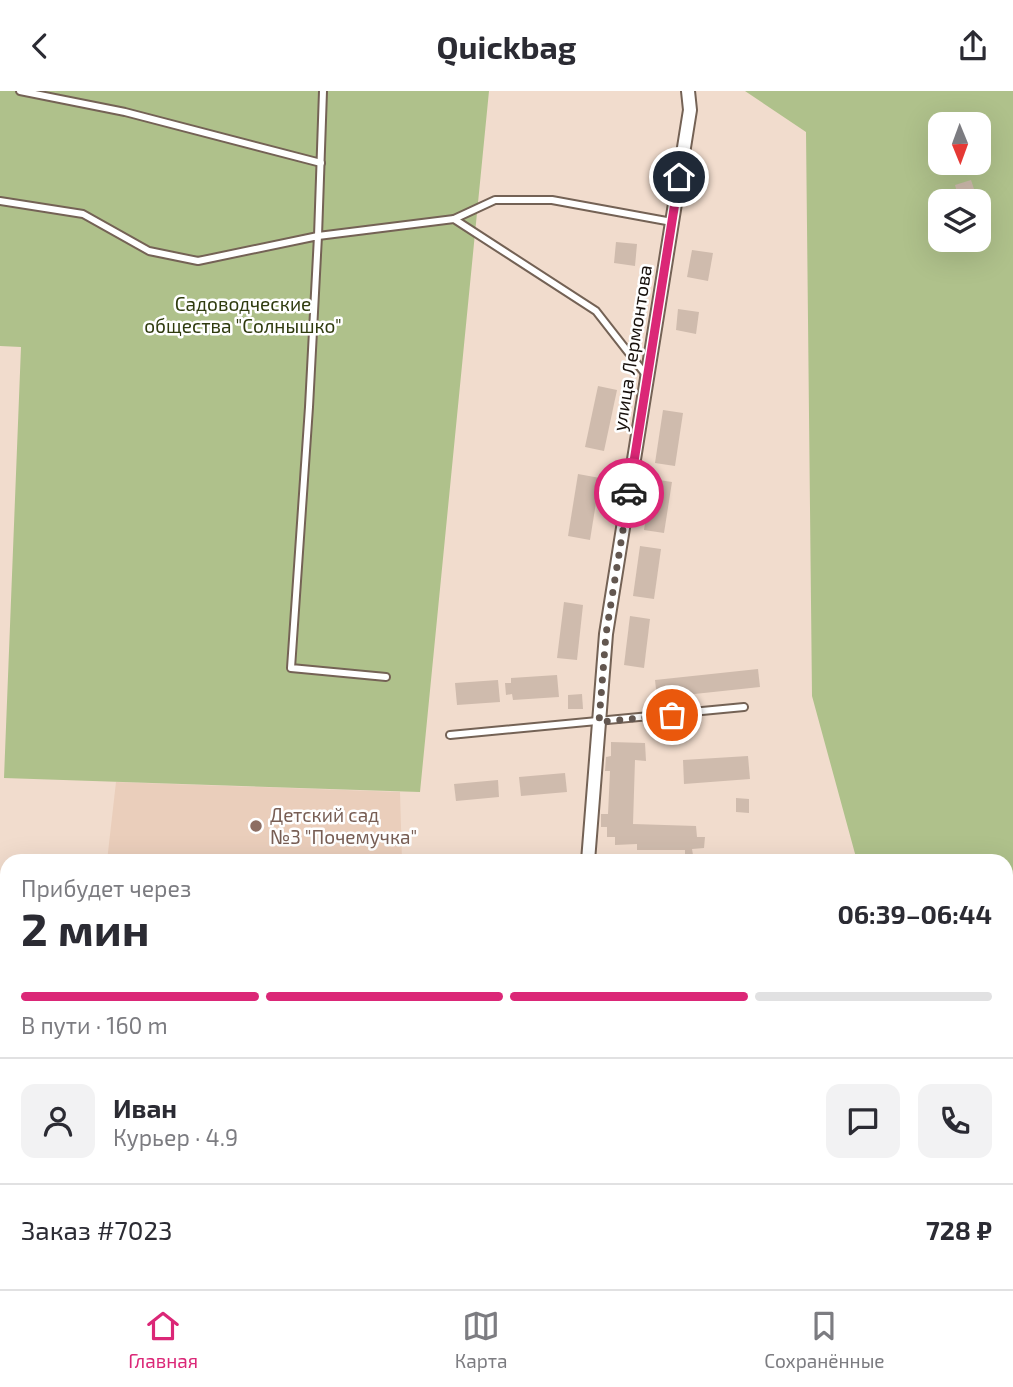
<!DOCTYPE html>
<html lang="ru">
<head>
<meta charset="utf-8">
<style>
	body { margin:0; font-family:"Exo 2",sans-serif; background:#f2f2f3; color:#2b2b33; height:100vh; display:flex; flex-direction:column; font-size:26px; white-space:nowrap }
	* { box-sizing:border-box; margin:0 }
	p { font-size:23px; color:#7c7c81 }
	.icon { flex:none; width:38px; height:38px; fill:none; stroke:currentColor; stroke-width:2; stroke-linecap:round; stroke-linejoin:round }
	.map { position:relative; flex:1; overflow:hidden }
	.sheet { position:absolute; left:0px; top:763px; width:1013px; height:436px; display:flex; flex-direction:column; background:#fff; border-radius:21px 21px 0 0; box-shadow:0 7px 28px #0002 }
	.sheet>* { flex:none }
	.needle { width:46px; rotate:179deg }
	.fabs { position:absolute; left:928px; top:21px; display:grid; gap:14px }
	.fabs a { display:grid; place-items:center; width:63px; height:63px; border-radius:14px; background:#fff; box-shadow:0 7px 28px #0002; font-size:35px }
	.pin { position:absolute; display:grid; place-items:center; width:60px; height:60px; color:#fff; margin:-30px; border:4px solid #fff; border-radius:50%; box-shadow:0 2px 7px #0007 }
	.courier { position:absolute; display:grid; place-items:center; width:70px; height:70px; margin:-35px; border:5px solid #db2777; border-radius:50%; background:#fff; color:#222; box-shadow:0 2px 9px #0007 }
	.summary em { font-style:normal; font-weight:700 }
	.summary div { display:flex; flex-direction:column-reverse }
	.summary { display:flex; align-items:center; justify-content:space-between; height:119px; padding:0 21px }
	h1 { font-size:46px; font-weight:700; line-height:52px }
	.bar { display:grid; grid-template-columns:repeat(4,1fr); gap:10px 7px; align-content:center; height:84px; padding:0 21px }
	.bar i { height:9px; border-radius:5px; background:#e1e1e2 }
	.bar .current { background:#db2777 }
	.bar p { grid-column:span 4 }
	.line { display:flex; align-items:center; gap:18px; padding:0 21px; border-top:2px solid #e1e1e2 }
	.line div { flex:1 }
	.round { display:grid; place-items:center; flex:none; width:74px; height:74px; border-radius:14px; background:#f2f2f3 }
	header { display:flex; justify-content:space-between; align-items:center; height:91px; padding:0 21px; background:#fff; font-size:32px; font-weight:700 }
	.tabs { display:flex; justify-content:space-around; align-items:center; height:98px; border-top:2px solid #e1e1e2; background:#fff; font-size:19px; color:#7c7c81 }
	.tabs a { display:grid; justify-items:center; gap:4px }
	.tabs .current { color:#db2777 }
	.map>svg:first-child { display:block }
	.built { fill:#eacebb }
	.green { fill:#afc18b; fill-rule:evenodd }
	.building { fill:#cfbbad }
	.lines { fill:none; stroke-linecap:round; stroke-linejoin:round }
	.lane-casing { stroke:#746255; stroke-width:10 }
	.street-casing { stroke:#746255; stroke-width:16 }
	.lane { stroke:#fff; stroke-width:6 }
	.street { stroke:#fff; stroke-width:12 }
	.done { stroke:#635750; stroke-width:7; stroke-dasharray:0 12.6 }
	.route { stroke:#db2777; stroke-width:9 }
	.education-dot { fill:#8d6e63; stroke:#fff; stroke-width:2.5 }
	.labels { text-anchor:middle; stroke-width:5; stroke-linejoin:round; paint-order:stroke }
	.park-label { font-size:19px; fill:#2f3b0e; stroke:#fff }
	.street-label { font-size:19px; fill:#17100c; stroke:#fff }
	.education-label { font-size:19px; fill:#785e54; stroke:#fff; text-anchor:start }
</style>
</head>
<body>
<header><svg class="icon" aria-label="back" viewBox="0 0 24 24"><path d="M15 5l-7 7 7 7"/></svg>Quickbag<svg class="icon" aria-label="share" viewBox="0 0 24 24"><path d="M12 15V3M7 8l5-5 5 5M5 13v7h14v-7"/></svg></header>
<div class="map">
<svg width="1013" height="1198" viewBox="0 0 1013 1198">
	<rect width="100%" height="100%" fill="#f1dccd"/>
	<polygon class="built" points="116,691 400,701 402,770 107,770"/>
	<g class="green">
		<polygon points="0,0 489,0 420,701 4,687 21,256 0,255"/>
		<path d="M745 0H1013V827L1006 826V770H857L812 605 806 41ZM940 33H978V72H940ZM940 110H978V149H940Z"/>
	</g>
	<g class="building">
		<polygon points="971,89 974,98 968,100 969,106 959,109 955,94"/>
		<polygon points="616,151 637,153 635,175 614,172"/>
		<polygon points="692,159 713,162 708,190 687,186"/>
		<polygon points="678,218 699,221 696,243 676,239"/>
		<polygon points="598,295 617,299 604,360 585,356"/>
		<polygon points="663,319 683,322 675,375 655,372"/>
		<polygon points="578,383 600,387 590,449 568,445"/>
		<polygon points="652,388 672,391 664,442 644,439"/>
		<polygon points="640,455 661,458 654,508 633,505"/>
		<polygon points="564,511 583,514 577,569 557,567"/>
		<polygon points="630,525 650,528 644,577 624,574"/>
		<polygon points="758,578 760,596 657,607 655,589"/>
		<polygon points="557,584 559,606 513,609 512,603 506,604 505,592 511,592 511,587"/>
		<polygon points="498,589 500,611 457,614 455,592"/>
		<polygon points="582,603 583,618 568,618 568,604"/>
		<polygon points="611,651 645,652 646,670 635,669 633,733 696,735 697,746 705,746 704,757 692,758 693,764 685,764 685,759 637,759 637,753 615,754 615,746 607,746 607,736 601,736 601,723 608,723 610,680 605,680 606,666 611,665"/>
		<polygon points="748,665 750,688 684,693 683,669"/>
		<polygon points="565,682 567,701 521,705 519,686"/>
		<polygon points="498,689 499,706 456,710 454,693"/>
		<polygon points="736,707 749,708 749,722 736,721"/>
		<rect x="211" y="766" width="30" height="4"/>
		<rect x="324" y="766" width="19" height="4"/>
		<rect x="272" y="767" width="23" height="3"/>
		<polygon points="1006,1179 1013,1180 1013,1198 997,1198 998,1192 1006,1192"/>
		<polygon points="86,1192 143,1192 144,1195 132,1198 88,1198"/>
		<rect x="405" y="1192" width="24" height="6"/>
		<rect x="466" y="1192" width="24" height="6"/>
		<polygon points="606,1192 626,1192 629,1198 609,1198"/>
	</g>
	<g class="lines">
		<g class="lane-casing">
			<g id="lane">
				<polyline points="20,0 125,21 321,72"/>
				<polyline points="323,0 318,145 454,128 596,220 646,284"/>
				<polyline points="0,110 83,123 149,160 198,170 318,145 309,316 291,577 386,586"/>
				<polyline points="454,128 495,109 552,109 672,131"/>
				<polyline points="450,644 744,616"/>
			</g>
		</g>
		<g class="street-casing">
			<g id="street">
				<polyline points="588,770 606,543 690,19 688,0"/>
				<polyline points="0,888 7,888"/>
				<polyline points="1006,1112 1013,1114"/>
				<polyline points="451,1192 451,1198"/>
				<polyline points="656,1192 659,1198"/>
				<polyline points="32,1198 33,1192"/>
			</g>
		</g>
		<use href="#lane" class="lane"/>
		<use href="#street" class="street"/>
	</g>
	<g class="lines">
		<polyline class="done" points="629,402 606,543 599,631 672,624"/>
		<polyline class="route" points="629,402 679,86"/>
	</g>
	<circle class="education-dot" cx="256" cy="735" r="7"/>
	<g class="labels">
		<g class="park-label">
			<text x="243" y="220">Садоводческие<tspan x="243" dy="22">общества "Солнышко"</tspan></text>
		</g>
		<g class="street-label">
			<text transform="translate(632 257) rotate(-81)" y="7">улица Лермонтова</text>
		</g>
		<g class="education-label">
			<text x="270" y="731">Детский сад<tspan x="270" dy="22">№3 "Почемучка"</tspan></text>
		</g>
	</g>
</svg>
<div class="fabs">
<a><svg class="needle" viewBox="-14 -14 28 28"><path d="M0-13l5 13h-10z" fill="#e53935"/><path d="M0 13l5-13h-10z" fill="#7c7c81"/></svg></a>
<a><svg class="icon" aria-label="layers" viewBox="0 0 24 24"><path d="M12 4l9 5-9 5-9-5zM3 14l9 5 9-5"/></svg></a>
</div>
<div class="pin" style="left:672px;top:624px;background:#ea580c"><svg class="icon" aria-label="bag" viewBox="0 0 24 24"><path d="M5 8h14l-1 12H6zM9 8a3 3 0 0 1 6 0"/></svg></div>
<div class="pin" style="left:679px;top:86px;background:#1f2937"><svg class="icon" aria-label="home" viewBox="0 0 24 24"><path d="M3 11l9-7 9 7M6 9v11h12V9"/></svg></div>
<div class="courier" style="left:629px;top:402px"><svg class="icon" aria-label="car" viewBox="0 0 24 24"><path d="M5 17H2v-5l4-1 3-4h7l3 4 3 1v5h-3M9 17h6M6 11h13"/><circle cx="7" cy="17" r="2"/><circle cx="17" cy="17" r="2"/></svg></div>
<section class="sheet">
<div class="summary"><div><h1>2 мин</h1><p>Прибудет через</p></div><em>06:39–06:44</em></div>
<div class="bar"><i class="current"></i><i class="current"></i><i class="current"></i><i></i><p>В пути · 160 m</p></div>
<div class="line" style="height:126px"><a class="round"><svg class="icon" aria-label="person" viewBox="0 0 24 24"><circle cx="12" cy="8" r="4"/><path d="M4 21q1-7 8-7t8 7"/></svg></a><div><b>Иван</b><p>Курьер · 4.9</p></div><a class="round"><svg class="icon" aria-label="chat" viewBox="0 0 24 24"><path d="M4 5h16v11H9l-5 4z"/></svg></a><a class="round"><svg class="icon" aria-label="phone" viewBox="0 0 24 24"><path d="M5 4h4l2 5-3 2q2 4 5 5l2-3 5 2v4C11 20 4 13 5 4z"/></svg></a></div>
<div class="line" style="height:91px"><div>Заказ #7023</div><b>728 ₽</b></div>
</section>
</div>
<nav class="tabs">
<a class="current"><svg class="icon" aria-label="home" viewBox="0 0 24 24"><path d="M3 11l9-7 9 7M6 9v11h12V9"/></svg>Главная</a>
<a><svg class="icon" aria-label="map" viewBox="0 0 24 24"><path d="M3 6l6-2 6 2 6-2v14l-6 2-6-2-6 2zM9 4v14M15 6v14"/></svg>Карта</a>
<a><svg class="icon" aria-label="saved" viewBox="0 0 24 24"><path d="M7 4h10v16l-5-4-5 4z"/></svg>Сохранённые</a>
</nav>
</body>
</html>
